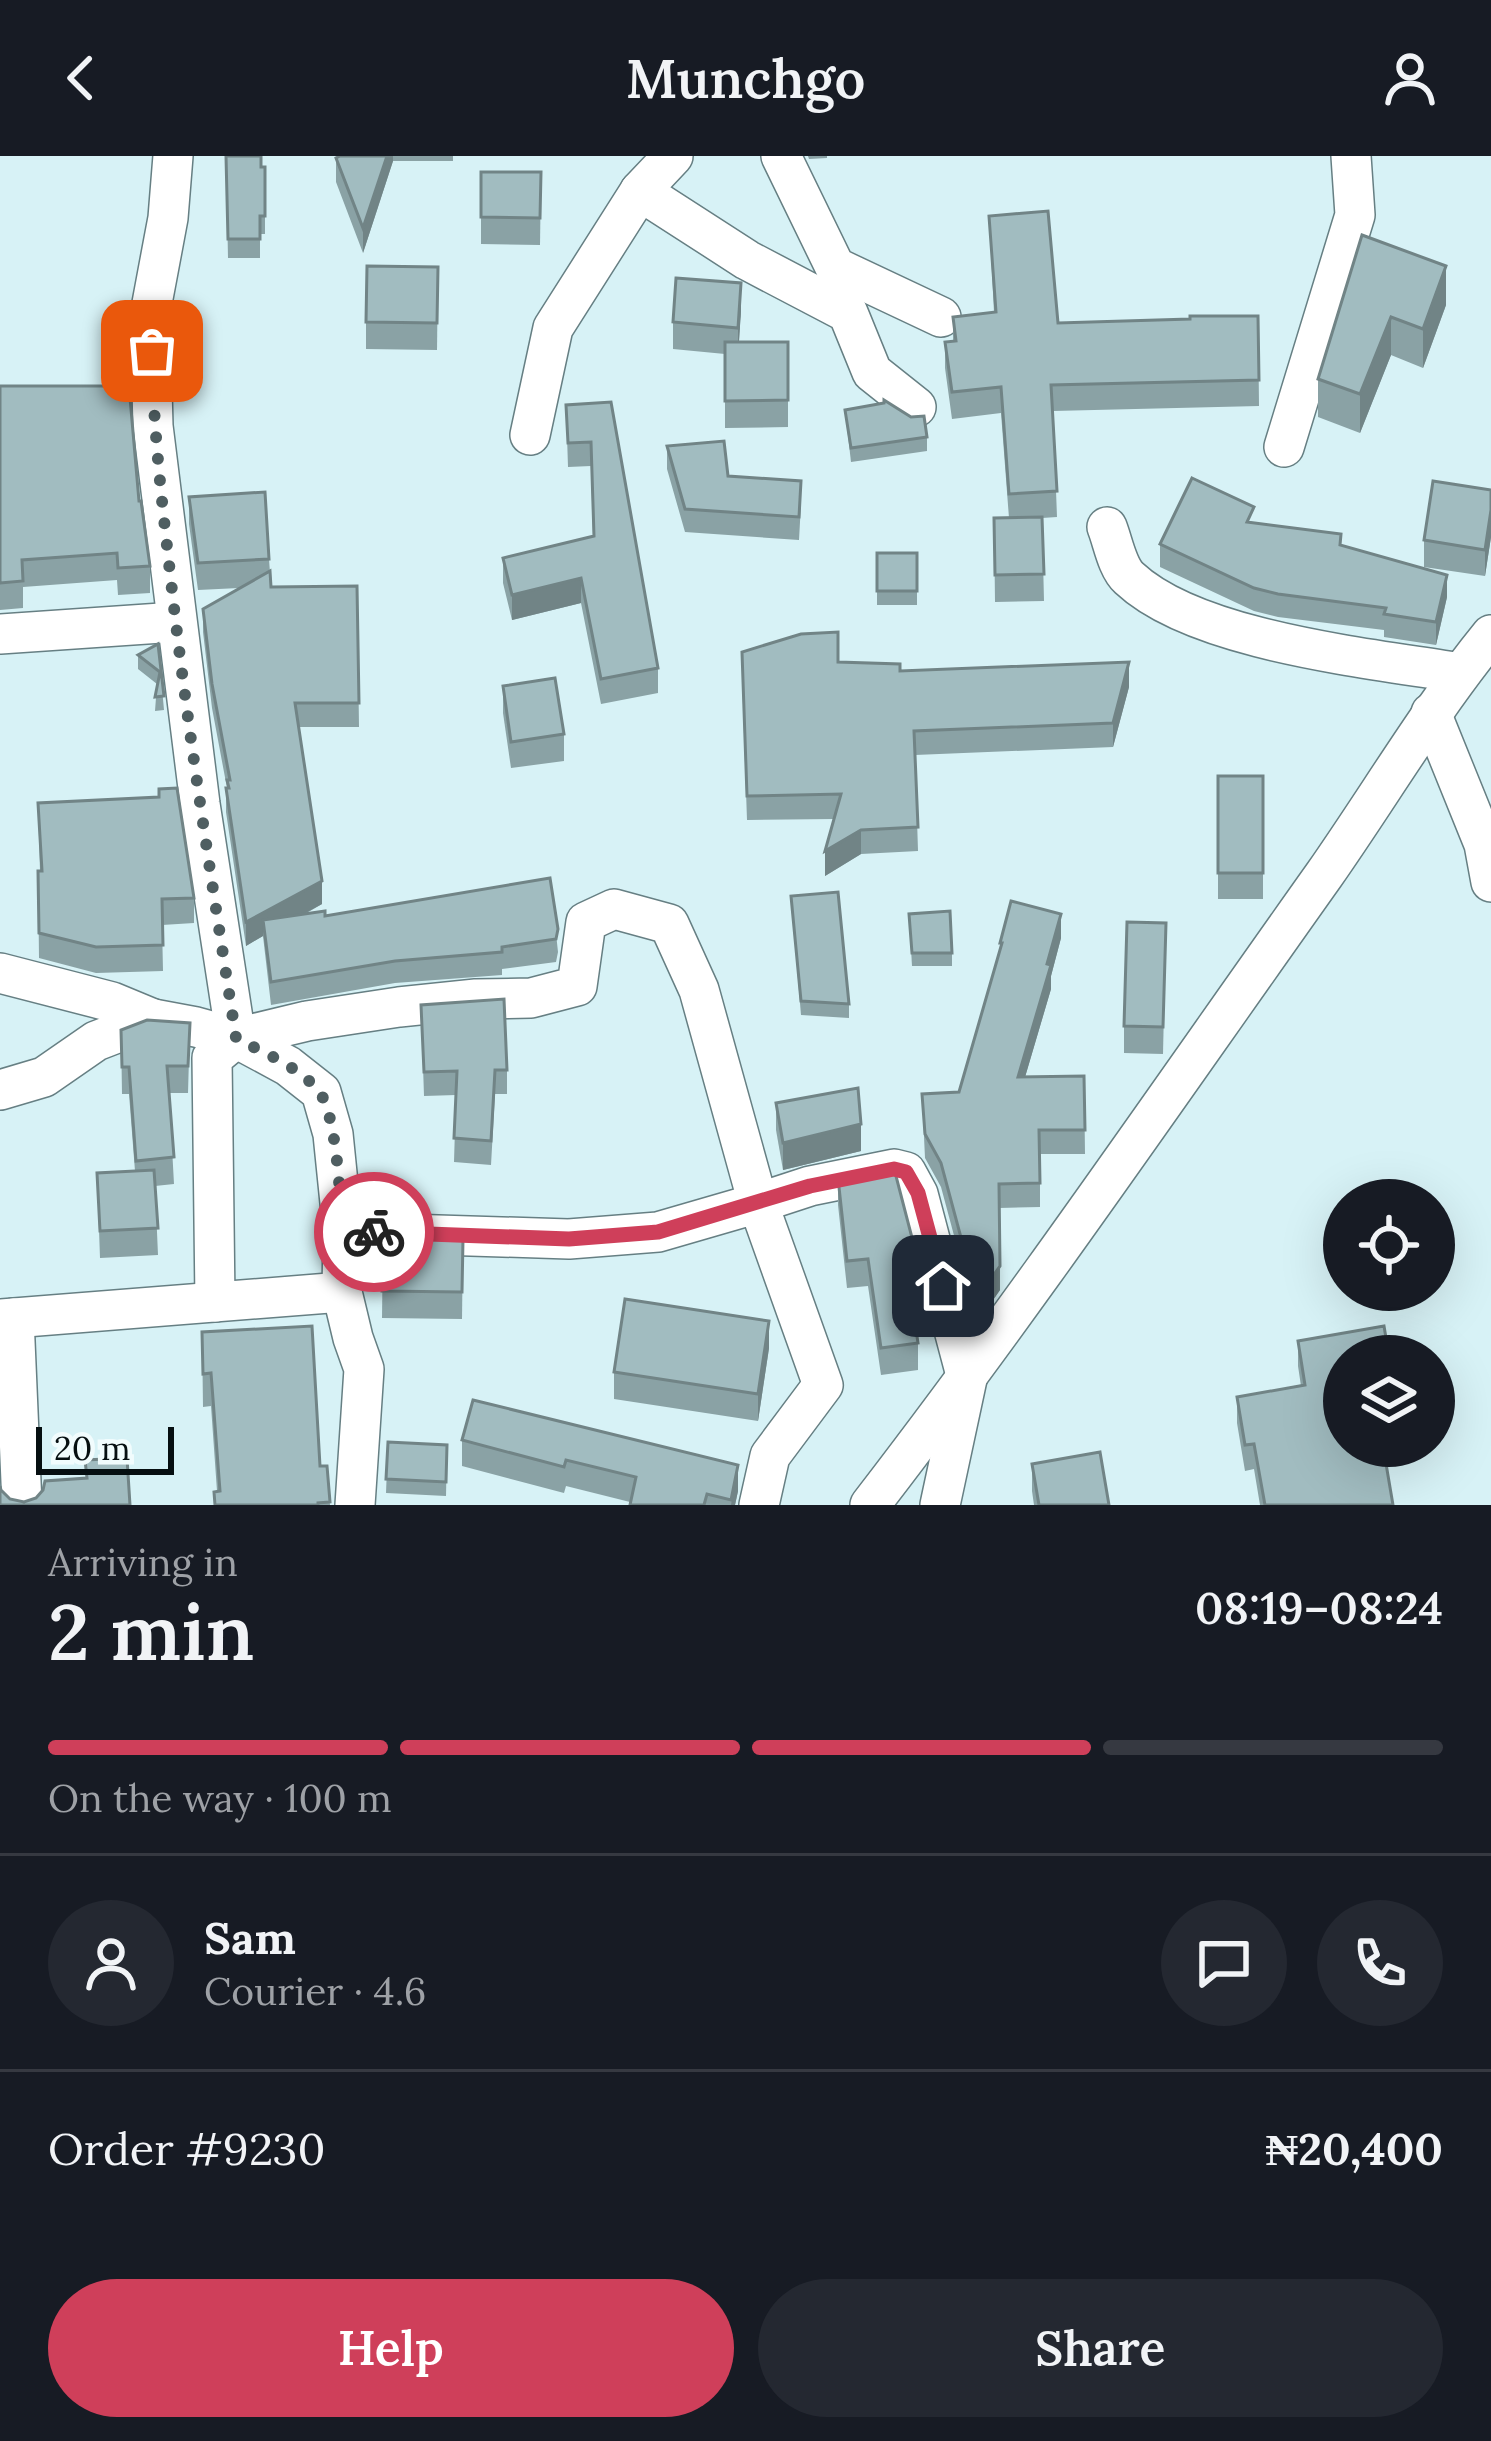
<!DOCTYPE html>
<html lang="en">
<head>
<meta charset="utf-8">
<style>
	body { margin:0; font-family:Lora,serif; background:#242831; color:#f1f3f6; height:100vh; display:flex; flex-direction:column; font-size:45px; white-space:nowrap }
	* { box-sizing:border-box; margin:0 }
	p { font-size:39px; color:#9ea1a6 }
	.icon { flex:none; width:66px; height:66px; fill:none; stroke:currentColor; stroke-width:2; stroke-linecap:round; stroke-linejoin:round }
	.map { position:relative; height:1349px; overflow:hidden }
	.side { display:flex; flex-direction:column; background:#171b24; flex:1 }
	.side>* { flex:none }
	.controls { position:absolute; left:1323px; top:1023px; display:grid; gap:24px }
	.controls a { display:grid; place-items:center; width:132px; height:132px; border-radius:50%; background:#171b24; box-shadow:0 12px 48px #0002; font-size:60px }
	.scale { position:absolute; left:36px; bottom:30px; width:138px; box-sizing:border-box; padding-left:12px; border:6px solid #060f11; border-top:0; font-size:33px; line-height:42px; white-space:nowrap; color:#060f11; -webkit-text-stroke:9px #f1fcfd; paint-order:stroke }
	.pin { position:absolute; display:grid; place-items:center; width:102px; height:102px; color:#fff; margin:-51px; border-radius:24px; box-shadow:0 6px 18px #0006 }
	.courier { position:absolute; display:grid; place-items:center; width:120px; height:120px; margin:-60px; border:9px solid #cf3f5a; border-radius:50%; background:#fff; color:#222; box-shadow:0 3px 15px #0007 }
	.head em { font-style:normal; font-weight:600 }
	.head div { display:flex; flex-direction:column-reverse }
	.head { display:flex; align-items:center; justify-content:space-between; height:204px; padding:0 48px }
	h1 { font-size:78px; font-weight:600; line-height:90px }
	.bar { display:grid; grid-template-columns:repeat(4,1fr); gap:18px 12px; align-content:center; height:144px; padding:0 48px }
	.bar i { height:15px; border-radius:9px; background:#363941 }
	.bar .selected { background:#cf3f5a }
	.bar p { grid-column:span 4 }
	.line { display:flex; align-items:center; gap:30px; padding:0 48px; border-top:3px solid #363941 }
	.line div { flex:1 }
	.round { display:grid; place-items:center; flex:none; width:126px; height:126px; border-radius:63px; background:#242831 }
	.cta { display:flex; gap:24px; margin-top:auto; padding:24px 48px }
	.cta a { flex:1; height:138px; border-radius:72px; background:#cf3f5a; color:#fff; font-size:48px; font-weight:600; line-height:138px; text-align:center }
	.cta a+a { background:#242831; color:#f1f3f6 }
	header { display:flex; justify-content:space-between; align-items:center; height:156px; padding:0 48px; background:#171b24; font-size:54px; font-weight:600 }
	.map>svg:first-child { display:block }
	.lines { fill:none; stroke-linecap:round; stroke-linejoin:round }
	.minor-casing { stroke:#667f83; stroke-width:42 }
	.minor { stroke:#fff; stroke-width:39 }
	.wall { fill:#8aa2a5 }
	.shaded-wall { fill:#718486 }
	.building { fill:#a1bcc0; stroke:#718486; stroke-width:3 }
	.done { stroke:#4f5e61; stroke-width:12; stroke-dasharray:0 21.6 }
	.route { stroke:#cf3f5a; stroke-width:15 }
</style>
</head>
<body>
<header><svg class="icon" aria-label="back" viewBox="0 0 24 24"><path d="M15 5l-7 7 7 7"/></svg>Munchgo<svg class="icon" aria-label="person" viewBox="0 0 24 24"><circle cx="12" cy="8" r="4"/><path d="M4 21q1-7 8-7t8 7"/></svg></header>
<div class="map">
<svg width="1491" height="1349" viewBox="0 0 1491 1349">
	<rect width="100%" height="100%" fill="#d7f2f6"/>
	<g class="lines">
		<g class="minor-casing">
			<g id="minor">
				<polyline points="173,0 168,62 150,158 153,270 200,648 236,882 307,865 399,851 476,843 531,842 577,830 586,766 614,753 669,768 699,834 758,1047 810,1030 894,1013 906,1016 918,1038 967,1223 940,1349"/>
				<polyline points="781,0 835,111 941,161"/>
				<polyline points="640,35 673,0"/>
				<polyline points="530,279 553,172 640,35 747,104 848,157 872,216 916,251"/>
				<polyline points="1284,291 1355,59 1351,0"/>
				<path d="M1107 371C1113 386 1117 411 1129 422 1196 485 1369 502 1460 517"/>
				<polyline points="0,478 176,466"/>
				<polyline points="1431,557 1484,688 1491,726"/>
				<polyline points="0,817 112,846 153,863"/>
				<polyline points="0,934 44,921 96,885 153,863 196,871 236,882 288,910 321,936 333,978 343,1076 342,1136 353,1182 364,1213 355,1349"/>
				<polyline points="343,1076 569,1083 658,1076 758,1047 823,1229 770,1300 759,1349"/>
				<polyline points="215,1146 212,902 236,882"/>
				<polyline points="14,1162 22,1349"/>
				<polyline points="0,1163 342,1136"/>
				<path d="M870 1349C1028 1144 1174 930 1324 719 1380 639 1429 555 1491 479"/>
			</g>
		</g>
		<use href="#minor" class="minor"/>
	</g>
	<g class="wall">
		<polygon points="226,0 265,11 265,78 260,78 260,102 228,102"/>
		<polygon points="340,0 453,0 453,5 393,5 363,97 336,26 336,2"/>
		<polygon points="808,0 827,0 827,2 809,3"/>
		<polygon points="481,16 541,16 540,89 481,88"/>
		<polygon points="989,60 1058,167 1258,160 1259,250 1053,255 1057,361 1042,362 1044,445 995,446 994,362 1009,362 1001,257 952,263 945,212 945,186 953,185 953,161 994,156"/>
		<polygon points="1362,79 1446,149 1423,212 1391,199 1360,277 1318,261 1318,223"/>
		<polygon points="438,111 437,194 366,193 366,166"/>
		<polygon points="741,154 739,186 788,186 788,271 725,272 725,198 673,193 673,166"/>
		<polygon points="0,230 139,345 150,410 150,437 118,439 117,424 23,431 23,452 0,454"/>
		<polygon points="611,246 658,512 658,537 601,548 581,447 512,464 503,427 503,402 593,380 591,310 568,311 566,249"/>
		<polygon points="845,254 927,281 927,295 851,306"/>
		<polygon points="667,290 728,320 801,348 799,384 685,376 667,313"/>
		<polygon points="1491,334 1491,381 1485,420 1424,411 1424,384"/>
		<polygon points="189,341 269,403 271,431 357,430 359,571 298,571 322,748 305,758 325,760 550,722 558,796 556,806 502,813 502,819 395,827 271,849 263,780 246,790 226,656 226,632 227,632 212,552 203,476 203,453 239,432 198,434 189,368"/>
		<polygon points="1254,367 1341,389 1447,441 1436,489 1384,481 1384,474 1278,461 1254,455 1160,411 1160,388"/>
		<rect x="877" y="397" width="40" height="52"/>
		<polygon points="158,488 164,554 155,555 157,528 138,513 138,499"/>
		<polygon points="838,506 900,515 1129,531 1113,591 915,599 918,695 861,698 825,720 834,663 747,664 742,520"/>
		<polygon points="503,530 564,578 564,605 511,612 503,557"/>
		<rect x="1218" y="620" width="45" height="123"/>
		<polygon points="38,647 194,742 194,767 162,769 163,815 96,817 39,802 38,715 40,715"/>
		<polygon points="791,740 849,848 849,862 801,859"/>
		<polygon points="909,758 952,797 952,810 912,810"/>
		<polygon points="1166,767 1163,898 1124,897 1124,870"/>
		<polygon points="1061,782 1051,820 1051,833 1025,921 1084,920 1085,998 1040,998 1040,1051 999,1052 1000,1134 986,1154 974,1154 941,1031 925,1002 922,938 959,936 1000,796 1000,787"/>
		<polygon points="421,849 507,914 507,938 495,938 491,1009 454,1006 456,939 424,940"/>
		<polygon points="190,867 188,937 169,937 174,1028 155,1030 158,1099 100,1102 97,1017 135,1015 129,938 122,938 121,874"/>
		<polygon points="776,947 861,995 783,1014 776,974"/>
		<polygon points="838,1022 924,1128 924,1155 913,1155 918,1187 918,1214 881,1219 868,1130 847,1132 838,1049"/>
		<polygon points="383,1081 463,1083 462,1163 382,1162"/>
		<polygon points="202,1176 320,1310 327,1310 330,1349 214,1349 217,1335 211,1250 203,1251"/>
		<polygon points="1298,1185 1344,1290 1403,1290 1403,1303 1385,1306 1393,1349 1260,1349 1254,1313 1245,1315 1237,1267 1237,1241 1301,1230 1298,1210"/>
		<polygon points="769,1192 758,1265 614,1243 614,1216"/>
		<polygon points="462,1284 738,1335 735,1349 630,1349 630,1346 566,1330 564,1337 462,1310"/>
		<polygon points="388,1286 447,1289 446,1340 386,1337"/>
		<polygon points="1032,1308 1109,1349 1034,1349 1032,1335"/>
	</g>
	<g class="shaded-wall">
		<polygon points="387,0 393,0 393,5 363,97 363,72"/>
		<polygon points="1446,110 1446,149 1423,212 1423,173"/>
		<polygon points="741,127 741,154 738,199 738,172"/>
		<polygon points="1391,161 1391,199 1360,277 1360,238"/>
		<polygon points="1491,354 1491,381 1485,420 1485,394"/>
		<polygon points="1447,419 1447,441 1436,489 1436,466"/>
		<polygon points="581,422 581,447 512,464 512,439"/>
		<polygon points="1129,506 1129,531 1113,591 1113,567"/>
		<polygon points="861,674 861,698 825,720 825,695"/>
		<polygon points="322,725 322,748 265,779 263,764 263,780 246,790 246,766"/>
		<polygon points="1061,758 1061,782 1051,820 1051,833 1018,945 1018,921"/>
		<polygon points="861,968 861,995 783,1014 783,987"/>
		<polygon points="1000,1110 1000,1134 986,1154 986,1130"/>
		<polygon points="769,1165 769,1192 758,1265 758,1238"/>
		<polygon points="738,1309 738,1335 735,1349 731,1349"/>
	</g>
	<g class="building">
		<polygon points="226,0 261,0 261,11 265,11 265,60 260,60 260,83 228,83"/>
		<polygon points="340,0 387,0 363,72 336,2"/>
		<polygon points="481,16 541,16 540,62 481,61"/>
		<polygon points="1048,55 1058,167 1190,163 1190,160 1258,160 1259,224 1051,229 1057,335 1009,338 1001,231 952,236 945,186 956,185 953,161 996,156 989,60"/>
		<polygon points="1362,79 1446,110 1423,173 1391,161 1360,238 1318,223"/>
		<polygon points="367,110 438,111 437,167 366,166"/>
		<polygon points="676,122 741,127 738,172 673,166"/>
		<polygon points="725,186 788,186 788,244 725,245"/>
		<polygon points="0,230 129,230 139,345 141,345 150,410 118,412 117,397 22,404 23,425 0,427"/>
		<polygon points="884,244 911,261 924,260 927,281 851,292 845,254 884,247"/>
		<polygon points="611,246 658,512 601,523 581,422 512,439 503,402 594,380 591,286 568,287 566,249"/>
		<polygon points="724,285 728,320 801,325 799,361 685,353 667,290"/>
		<polygon points="1192,322 1254,351 1247,366 1341,378 1340,389 1447,419 1436,466 1384,458 1386,452 1278,438 1254,432 1160,388"/>
		<polygon points="1433,325 1491,334 1491,354 1485,394 1424,384"/>
		<polygon points="265,336 269,403 198,407 189,341"/>
		<polygon points="1042,361 1044,418 995,419 994,362"/>
		<rect x="877" y="397" width="40" height="38"/>
		<polygon points="270,415 271,431 357,430 359,547 295,547 322,725 246,766 226,632 229,632 227,624 230,624 212,528 203,453"/>
		<polygon points="838,476 838,506 900,508 900,515 1129,506 1113,567 914,575 918,671 861,674 825,695 841,638 747,640 742,496 801,478"/>
		<polygon points="158,488 164,540 155,541 160,516 138,499"/>
		<polygon points="555,522 564,578 511,586 503,530"/>
		<rect x="1218" y="620" width="45" height="97"/>
		<polygon points="177,632 194,742 162,743 163,789 96,791 39,777 38,715 42,715 38,647 159,641 159,633"/>
		<polygon points="550,722 558,773 556,783 502,791 502,796 395,805 271,826 263,764 325,755 325,760"/>
		<polygon points="838,736 849,848 801,845 791,740"/>
		<polygon points="1011,745 1061,758 1047,808 1051,809 1018,921 1084,920 1085,974 1039,974 1040,1027 999,1028 1000,1110 986,1130 974,1130 941,1007 925,978 922,938 959,936 1002,787 1000,787"/>
		<polygon points="950,755 952,797 912,797 909,758"/>
		<polygon points="1127,766 1166,767 1163,871 1124,870"/>
		<polygon points="504,843 507,914 495,914 491,985 454,982 457,915 424,916 421,849"/>
		<polygon points="147,864 190,867 188,910 167,910 174,1001 136,1005 129,911 122,911 121,874"/>
		<polygon points="858,932 861,968 783,987 776,947"/>
		<polygon points="891,1011 896,1020 924,1128 909,1128 918,1187 881,1192 868,1103 847,1105 838,1022"/>
		<polygon points="154,1014 158,1072 100,1075 97,1017"/>
		<polygon points="383,1081 463,1083 462,1136 382,1135"/>
		<polygon points="625,1143 769,1165 758,1238 614,1216"/>
		<polygon points="312,1170 320,1310 327,1310 330,1346 318,1347 318,1349 215,1349 214,1336 220,1335 211,1217 203,1218 202,1176"/>
		<polygon points="1384,1170 1389,1200 1344,1200 1344,1290 1383,1290 1393,1349 1265,1349 1254,1288 1245,1289 1237,1241 1305,1229 1298,1185"/>
		<polygon points="473,1244 738,1309 731,1344 707,1338 704,1349 630,1349 636,1321 566,1304 564,1311 462,1284"/>
		<polygon points="388,1286 447,1289 446,1326 386,1323"/>
		<polygon points="1100,1296 1109,1349 1039,1349 1032,1308"/>
		<polygon points="127,1302 130,1349 0,1349 0,1330 1,1334 10,1343 24,1346 36,1342 43,1334 45,1325 87,1322 85,1304"/>
	</g>
	<g class="lines">
		<path class="done" d="M152 195C153 276 163 354 172 434 189 584 213 733 236 882 264 897 297 910 318 934 337 956 340 1044 343 1076H374"/>
		<polyline class="route" points="374,1076 569,1083 658,1076 810,1030 894,1013 906,1016 918,1037 943,1130"/>
	</g>
</svg>
<div class="controls">
<a><svg class="icon" aria-label="locate" viewBox="0 0 24 24"><circle cx="12" cy="12" r="6"/><path d="M12 2v4M12 18v4M2 12h4M18 12h4"/></svg></a>
<a><svg class="icon" aria-label="layers" viewBox="0 0 24 24"><path d="M12 4l9 5-9 5-9-5zM3 14l9 5 9-5"/></svg></a>
</div>
<div class="scale">20 m</div>
<div class="pin" style="left:152px;top:195px;background:#ea580c"><svg class="icon" aria-label="bag" viewBox="0 0 24 24"><path d="M5 8h14l-1 12H6zM9 8a3 3 0 0 1 6 0"/></svg></div>
<div class="pin" style="left:943px;top:1130px;background:#1f2937"><svg class="icon" aria-label="home" viewBox="0 0 24 24"><path d="M3 11l9-7 9 7M6 9v11h12V9"/></svg></div>
<div class="courier" style="left:374px;top:1076px"><svg class="icon" aria-label="bike" viewBox="0 0 24 24"><circle cx="6" cy="16" r="4"/><circle cx="18" cy="16" r="4"/><path d="M6 16l4-8h5l3 8M10 8l3 8H6M13 5h3"/></svg></div>
</div>
<section class="side">
<div class="head"><div><h1>2 min</h1><p>Arriving in</p></div><em>08:19–08:24</em></div>
<div class="bar"><i class="selected"></i><i class="selected"></i><i class="selected"></i><i></i><p>On the way · 100 m</p></div>
<div class="line" style="height:216px"><a class="round"><svg class="icon" aria-label="person" viewBox="0 0 24 24"><circle cx="12" cy="8" r="4"/><path d="M4 21q1-7 8-7t8 7"/></svg></a><div><b>Sam</b><p>Courier · 4.6</p></div><a class="round"><svg class="icon" aria-label="chat" viewBox="0 0 24 24"><path d="M4 5h16v11H9l-5 4z"/></svg></a><a class="round"><svg class="icon" aria-label="phone" viewBox="0 0 24 24"><path d="M5 4h4l2 5-3 2q2 4 5 5l2-3 5 2v4C11 20 4 13 5 4z"/></svg></a></div>
<div class="line" style="height:156px"><div>Order #9230</div><b>₦20,400</b></div>
<div class="cta"><a>Help</a><a>Share</a></div>
</section>
</body>
</html>
